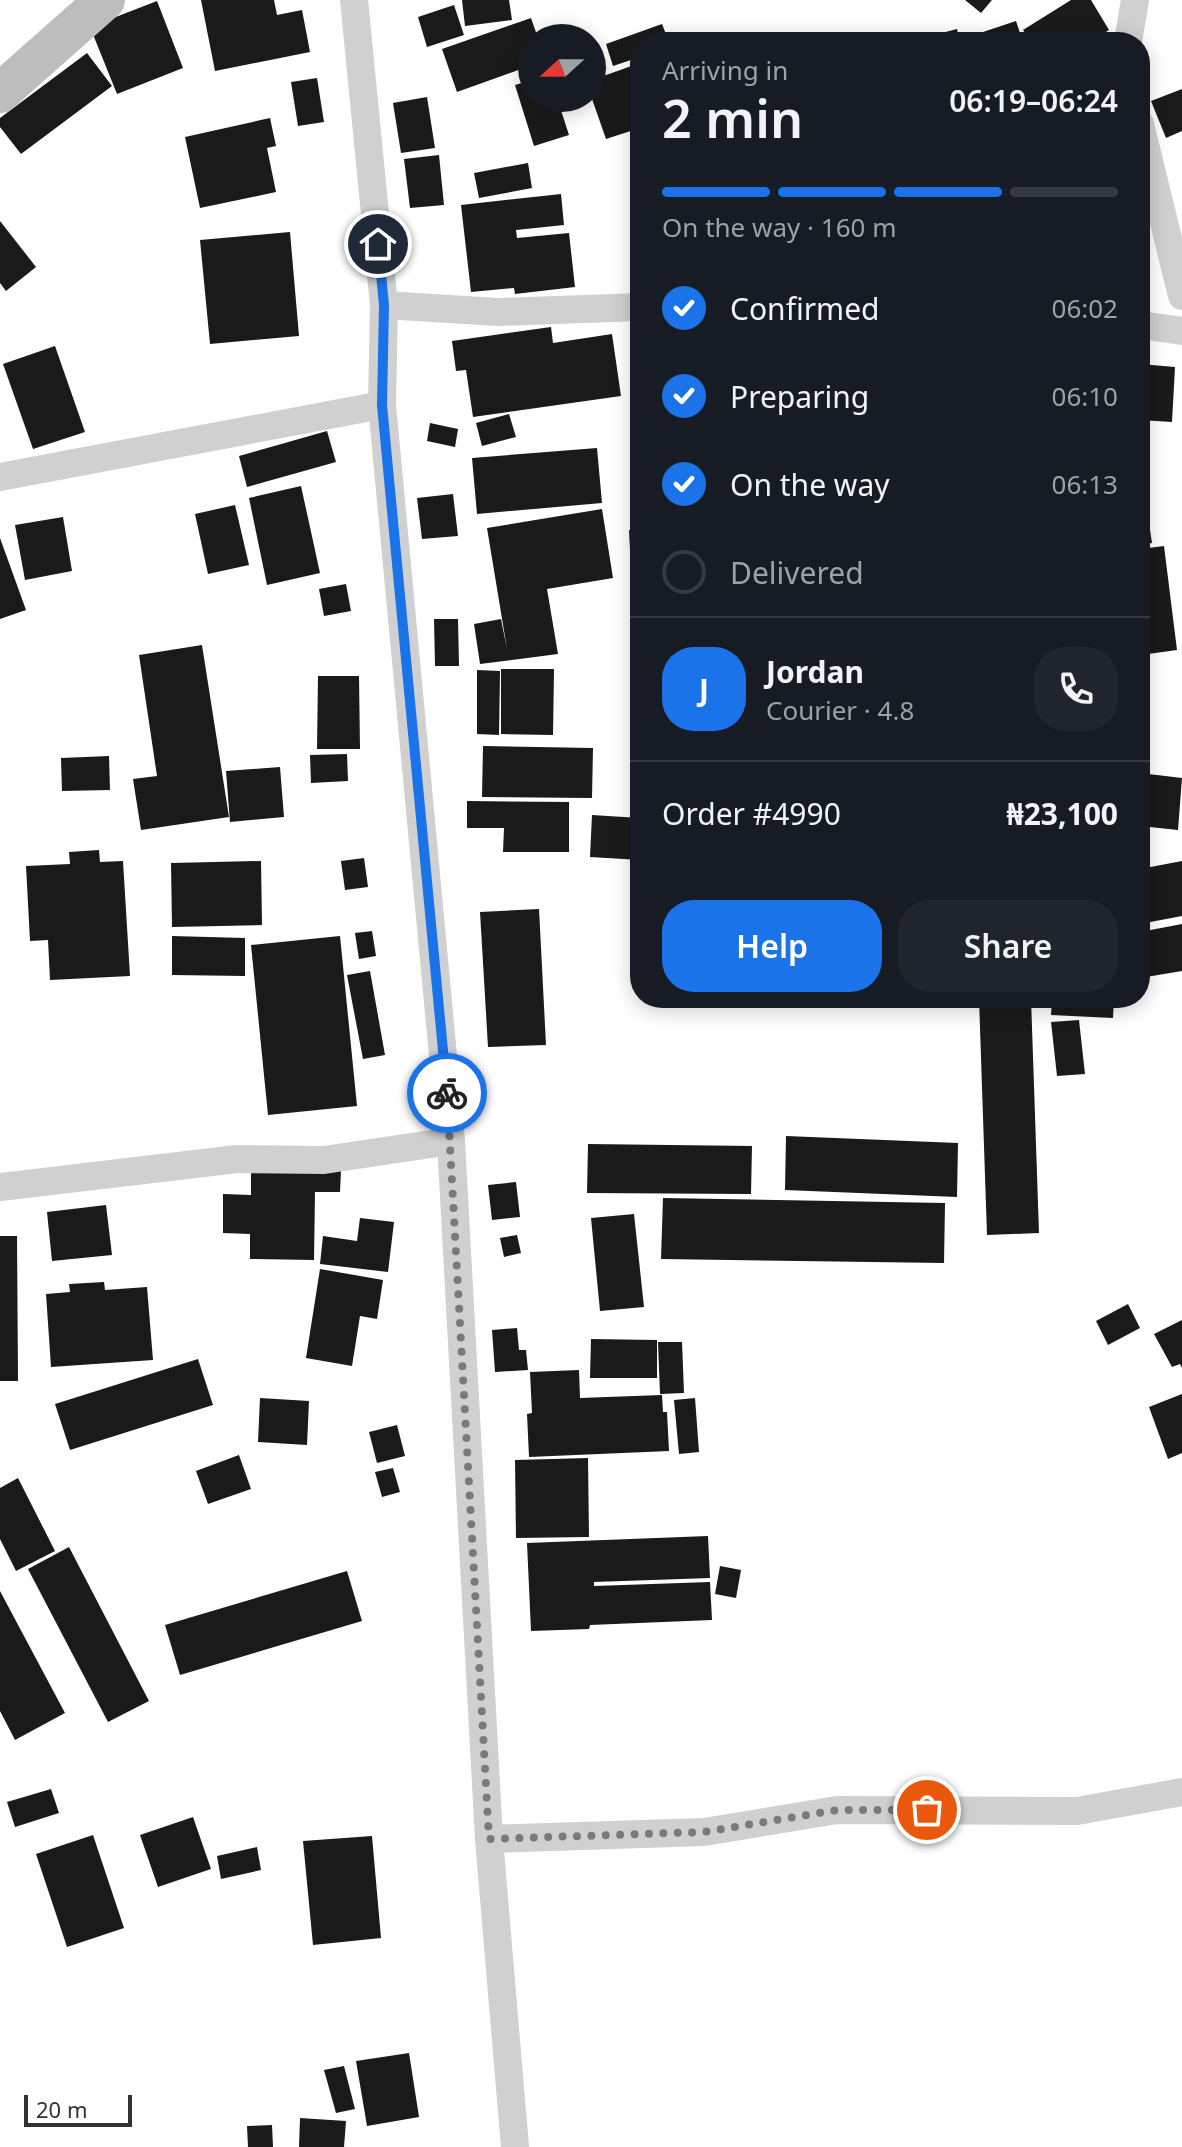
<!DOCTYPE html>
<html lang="en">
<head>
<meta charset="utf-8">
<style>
	body { margin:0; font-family:"Noto Sans",sans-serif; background:#20242c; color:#f1f3f6; height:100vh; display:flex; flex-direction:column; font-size:30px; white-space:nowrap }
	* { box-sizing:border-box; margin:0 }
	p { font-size:26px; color:#9ea1a6 }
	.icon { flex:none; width:44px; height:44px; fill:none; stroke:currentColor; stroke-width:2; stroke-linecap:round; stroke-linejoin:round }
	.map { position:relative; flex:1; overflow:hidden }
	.sheet { position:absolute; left:630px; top:32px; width:520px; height:976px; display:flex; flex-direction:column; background:#171b24; border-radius:32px; box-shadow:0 4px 20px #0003 }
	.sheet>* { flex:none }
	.needle { width:52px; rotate:249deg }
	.fabs { position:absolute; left:518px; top:24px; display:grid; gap:16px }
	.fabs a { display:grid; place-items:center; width:88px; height:88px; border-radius:50%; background:#171b24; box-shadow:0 4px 20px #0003; font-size:40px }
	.scale { position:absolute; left:24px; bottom:20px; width:108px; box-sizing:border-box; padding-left:8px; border:4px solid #333; border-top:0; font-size:22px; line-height:28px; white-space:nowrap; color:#333; -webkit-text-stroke:6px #fff; paint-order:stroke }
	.pin { position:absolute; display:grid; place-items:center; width:68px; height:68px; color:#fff; margin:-34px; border:4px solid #fff; border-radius:50%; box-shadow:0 2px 8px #0007 }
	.courier { position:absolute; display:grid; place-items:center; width:80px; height:80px; margin:-40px; border:6px solid #1a73e8; border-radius:50%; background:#fff; color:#222; box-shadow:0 2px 10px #0007 }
	.overview em { font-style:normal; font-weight:600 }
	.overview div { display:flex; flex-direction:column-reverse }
	.overview { display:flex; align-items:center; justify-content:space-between; height:136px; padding:0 32px }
	h1 { font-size:52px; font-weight:600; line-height:60px }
	.bar { display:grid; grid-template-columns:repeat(4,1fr); gap:12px 8px; align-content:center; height:96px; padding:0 32px }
	.bar i { height:10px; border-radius:6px; background:#363941 }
	.bar .selected { background:#1a73e8 }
	.bar p { grid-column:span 4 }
	.line { display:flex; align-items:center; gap:20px; padding:0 32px; border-top:2px solid #363941 }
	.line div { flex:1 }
	.round { display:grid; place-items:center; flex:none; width:84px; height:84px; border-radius:32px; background:#20242c }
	ol { padding:0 32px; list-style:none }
	li { display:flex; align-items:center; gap:24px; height:88px }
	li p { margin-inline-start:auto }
	li .icon { padding:8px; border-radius:50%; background:#1a73e8; color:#fff; stroke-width:4 }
	li:last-child { color:#9ea1a6 }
	li i { width:44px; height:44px; border:4px solid #363941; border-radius:50% }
	.primary-button { display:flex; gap:16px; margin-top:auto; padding:16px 32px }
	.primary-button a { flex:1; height:92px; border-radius:32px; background:#1a73e8; color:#fff; font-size:32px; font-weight:600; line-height:92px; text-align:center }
	.primary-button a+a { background:#20242c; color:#f1f3f6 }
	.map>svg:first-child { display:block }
	.building { fill:#1a1a1a }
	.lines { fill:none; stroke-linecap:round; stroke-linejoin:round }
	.street { stroke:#d0d0d0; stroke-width:28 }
	.secondary { stroke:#bdbdbd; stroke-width:40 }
	.done { stroke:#7a7a7a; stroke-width:8; stroke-dasharray:0 14.4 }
	.route { stroke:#1a73e8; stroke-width:10 }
</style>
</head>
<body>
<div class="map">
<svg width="1182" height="2147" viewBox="0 0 1182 2147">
	<rect width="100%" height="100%" fill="#fff"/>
	<g class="building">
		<polygon points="201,0 274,0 277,15 302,10 310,52 215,71"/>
		<polygon points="462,0 509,0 512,20 465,26"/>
		<polygon points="965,0 992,0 981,13"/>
		<polygon points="1071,0 1091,0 1109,30 1090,42 1031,42 1023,30"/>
		<polygon points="157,1 183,68 117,94 90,27"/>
		<polygon points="454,5 464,35 427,47 418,17"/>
		<polygon points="531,18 538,38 532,38 532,65 457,92 442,49"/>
		<polygon points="1016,21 1023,42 966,42 965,38"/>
		<polygon points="662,24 669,42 640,42 640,57 613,66 606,44"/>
		<polygon points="957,29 960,42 912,42 911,41"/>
		<polygon points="87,53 112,86 21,154 0,127 0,118"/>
		<polygon points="640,63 640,128 606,139 592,99 592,80"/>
		<polygon points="317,78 324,122 298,126 291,82"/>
		<polygon points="532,80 532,98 557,98 569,135 534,146 515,85"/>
		<polygon points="1182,89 1182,131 1166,138 1151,101"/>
		<polygon points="427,97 435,148 401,153 393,103"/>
		<polygon points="270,118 276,146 267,148 276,192 200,208 185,137"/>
		<polygon points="439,155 444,205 410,208 404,159"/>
		<polygon points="528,163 532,188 479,198 474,173"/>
		<polygon points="561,194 564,225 516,230 517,238 569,233 575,287 515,294 514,288 471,292 461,205"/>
		<polygon points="0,221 36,267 6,291 0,283"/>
		<polygon points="290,232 299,336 210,344 200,240"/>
		<polygon points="551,327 553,343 612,334 621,396 473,417 466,370 456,371 452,341"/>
		<polygon points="55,346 85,432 33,449 3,364"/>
		<polygon points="1140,364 1175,367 1172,422 1140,420"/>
		<polygon points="509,414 516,437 482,446 476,423"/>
		<polygon points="430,423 458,429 455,447 427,441"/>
		<polygon points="327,431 336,462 247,487 239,456"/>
		<polygon points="597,448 602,503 477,514 472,458"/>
		<polygon points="301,486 320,573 267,585 249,498"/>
		<polygon points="1140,490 1144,490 1152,543 1140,545"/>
		<polygon points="453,494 458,536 422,539 417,498"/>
		<polygon points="235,505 249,565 208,574 195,514"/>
		<polygon points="602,509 613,578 547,589 558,654 480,664 474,624 501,619 507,649 487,528"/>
		<polygon points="63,517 72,571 25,580 15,525"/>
		<polygon points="629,530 640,530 640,570 631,570"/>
		<polygon points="0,538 26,610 0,619"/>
		<polygon points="1164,546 1177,650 1141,655 1140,549"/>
		<polygon points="346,584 351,611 324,616 319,589"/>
		<polygon points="434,619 458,619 459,666 435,666"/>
		<polygon points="202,645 229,817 141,830 133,779 157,776 139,655"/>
		<polygon points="501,669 554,669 553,735 501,734"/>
		<polygon points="477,670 500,671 499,735 477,734"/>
		<polygon points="318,676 359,676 360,749 317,749"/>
		<polygon points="483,746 593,748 592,798 482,797"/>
		<polygon points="347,754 348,781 311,783 310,755"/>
		<polygon points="109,756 110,790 62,791 61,758"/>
		<polygon points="280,767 284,817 230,822 226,771"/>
		<polygon points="1140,773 1182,778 1178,830 1140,826"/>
		<polygon points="467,801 569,802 569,852 503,852 504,828 467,828"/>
		<polygon points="592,815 640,818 640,860 590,857"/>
		<polygon points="99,850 100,862 123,861 130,976 50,980 48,940 30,941 26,866 70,864 69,852"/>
		<polygon points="364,858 368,887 345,890 341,861"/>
		<polygon points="261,861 262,925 172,927 171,863"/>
		<polygon points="1182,861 1182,916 1145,923 1140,869"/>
		<polygon points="539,909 546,1045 488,1047 480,912"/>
		<polygon points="1182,924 1182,971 1140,978 1140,932"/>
		<polygon points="372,931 376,956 359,959 355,933"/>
		<polygon points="172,936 245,938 245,976 172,975"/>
		<polygon points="340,936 357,1106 268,1115 251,945"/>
		<polygon points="370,971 385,1055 363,1059 347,975"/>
		<polygon points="979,998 1031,998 1039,1233 987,1235"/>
		<polygon points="1052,998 1114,998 1113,1018 1051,1015"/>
		<polygon points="1079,1020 1085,1074 1057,1076 1051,1022"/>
		<polygon points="786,1136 958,1143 957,1197 785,1190"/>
		<polygon points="588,1144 752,1146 751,1194 587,1193"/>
		<polygon points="251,1169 341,1171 340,1192 315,1192 314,1260 250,1259 250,1234 223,1233 223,1194 251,1195"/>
		<polygon points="516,1182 520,1217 492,1220 488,1185"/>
		<polygon points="663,1198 945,1203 944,1263 661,1259"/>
		<polygon points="106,1205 112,1255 52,1261 47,1212"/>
		<polygon points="634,1214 644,1307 600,1311 591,1218"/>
		<polygon points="360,1218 394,1222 388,1272 320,1264 323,1236 357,1241"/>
		<polygon points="517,1235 521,1253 504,1257 500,1238"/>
		<polygon points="0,1236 17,1236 18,1381 0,1381"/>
		<polygon points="320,1269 383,1280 377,1319 360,1316 352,1366 306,1358"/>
		<polygon points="104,1282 105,1290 147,1287 153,1360 51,1367 46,1294 70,1292 69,1284"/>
		<polygon points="1128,1304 1140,1328 1108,1345 1096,1321"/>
		<polygon points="1182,1320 1182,1368 1180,1364 1172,1367 1154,1334"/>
		<polygon points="517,1328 519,1350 526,1350 528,1370 495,1372 492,1330"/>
		<polygon points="591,1339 657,1340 657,1378 590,1378"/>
		<polygon points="658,1342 682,1342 684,1393 660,1394"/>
		<polygon points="198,1359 213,1405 70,1450 55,1404"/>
		<polygon points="579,1370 580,1398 662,1395 663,1412 667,1412 669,1451 529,1457 527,1414 532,1413 530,1372"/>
		<polygon points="1182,1394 1182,1453 1168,1459 1149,1407"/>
		<polygon points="260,1398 309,1401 307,1445 258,1442"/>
		<polygon points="695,1398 699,1452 679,1454 674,1400"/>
		<polygon points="397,1425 405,1456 377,1463 369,1432"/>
		<polygon points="239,1455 251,1489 208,1504 196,1471"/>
		<polygon points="588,1458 589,1537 516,1538 515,1460"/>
		<polygon points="393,1468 400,1492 382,1497 375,1472"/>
		<polygon points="18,1478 55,1551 16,1571 0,1539 0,1488"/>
		<polygon points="708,1536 710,1578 594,1582 594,1586 710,1582 712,1620 590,1625 589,1629 531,1631 527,1543"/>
		<polygon points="69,1547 149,1701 108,1722 28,1569"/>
		<polygon points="720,1566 741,1570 736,1598 715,1594"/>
		<polygon points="347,1571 362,1621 180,1675 165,1625"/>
		<polygon points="0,1591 65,1713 15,1740 0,1711"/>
		<polygon points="51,1789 59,1813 15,1827 7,1802"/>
		<polygon points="193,1817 211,1869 158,1887 140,1835"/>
		<polygon points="93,1835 124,1928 67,1947 36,1854"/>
		<polygon points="372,1836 381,1938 313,1945 303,1841"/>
		<polygon points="257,1847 261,1870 221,1879 217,1856"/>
		<polygon points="409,2053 419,2117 367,2126 356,2061"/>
		<polygon points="344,2066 355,2109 336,2113 324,2070"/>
		<polygon points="300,2118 346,2121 344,2147 299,2147"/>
		<polygon points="272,2125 273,2147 248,2147 247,2126"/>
	</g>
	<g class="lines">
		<g class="street">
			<polyline points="354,0 384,305 382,405 451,1141 489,1839 515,2147"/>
			<polyline points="1128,42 1135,0"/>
			<polyline points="1140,124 1182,296"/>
			<polyline points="384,305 498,312 640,307"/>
			<polyline points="1140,325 1182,331"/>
			<polyline points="0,477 382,405"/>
			<polyline points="0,1187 237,1159 324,1160 451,1141"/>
			<polyline points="489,1839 704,1832 837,1810 1077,1811 1182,1792"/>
		</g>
		<polyline class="secondary" points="0,93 105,0"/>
	</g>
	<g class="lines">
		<polyline class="done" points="447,1093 489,1839 704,1832 837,1810 927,1810"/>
		<polyline class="route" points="378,244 384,305 382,405 447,1093"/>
	</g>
</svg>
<div class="fabs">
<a><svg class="needle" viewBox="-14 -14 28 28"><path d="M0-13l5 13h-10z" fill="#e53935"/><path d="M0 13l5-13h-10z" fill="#9ea1a6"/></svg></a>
</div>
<div class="scale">20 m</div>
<div class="pin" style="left:927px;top:1810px;background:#ea580c"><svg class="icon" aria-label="bag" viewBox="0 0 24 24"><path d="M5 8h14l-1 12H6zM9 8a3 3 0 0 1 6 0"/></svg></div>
<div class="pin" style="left:378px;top:244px;background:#1f2937"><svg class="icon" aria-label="home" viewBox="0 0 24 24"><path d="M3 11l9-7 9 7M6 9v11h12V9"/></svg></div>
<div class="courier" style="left:447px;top:1093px"><svg class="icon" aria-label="bike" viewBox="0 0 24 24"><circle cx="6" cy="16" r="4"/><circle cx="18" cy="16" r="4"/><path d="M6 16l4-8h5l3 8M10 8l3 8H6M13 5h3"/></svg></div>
<section class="sheet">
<div class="overview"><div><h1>2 min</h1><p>Arriving in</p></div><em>06:19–06:24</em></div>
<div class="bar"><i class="selected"></i><i class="selected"></i><i class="selected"></i><i></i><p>On the way · 160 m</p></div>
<ol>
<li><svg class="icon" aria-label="check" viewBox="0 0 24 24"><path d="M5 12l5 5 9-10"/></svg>Confirmed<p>06:02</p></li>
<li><svg class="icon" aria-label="check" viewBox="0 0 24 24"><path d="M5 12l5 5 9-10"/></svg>Preparing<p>06:10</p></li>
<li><svg class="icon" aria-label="check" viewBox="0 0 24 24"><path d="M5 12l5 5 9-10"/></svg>On the way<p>06:13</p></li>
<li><i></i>Delivered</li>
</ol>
<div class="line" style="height:144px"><b class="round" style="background:#1a73e8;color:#fff">J</b><div><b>Jordan</b><p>Courier · 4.8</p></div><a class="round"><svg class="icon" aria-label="phone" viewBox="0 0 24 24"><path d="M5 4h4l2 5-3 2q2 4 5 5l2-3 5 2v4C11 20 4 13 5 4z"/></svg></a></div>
<div class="line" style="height:104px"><div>Order #4990</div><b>₦23,100</b></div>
<div class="primary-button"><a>Help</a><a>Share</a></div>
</section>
</div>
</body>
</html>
